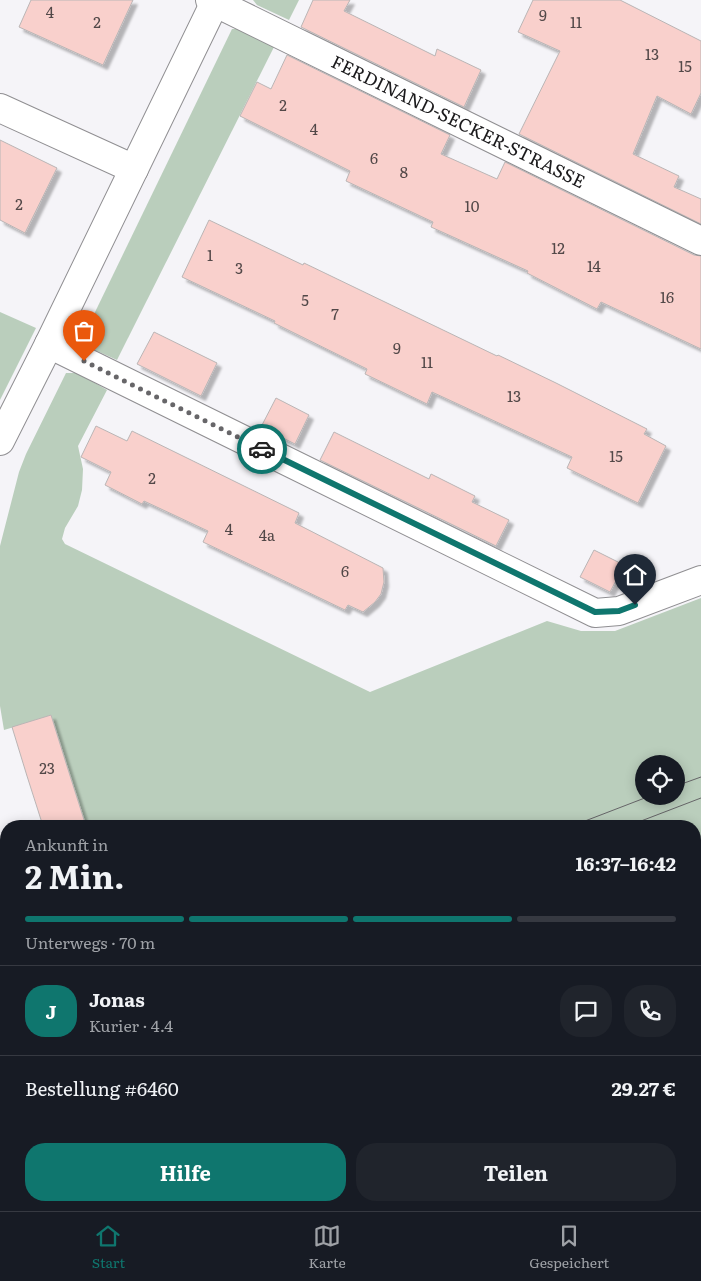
<!DOCTYPE html>
<html lang="de">
<head>
<meta charset="utf-8">
<style>
	body { margin:0; font-family:Literata,serif; background:#20242c; color:#f1f3f6; height:100vh; display:flex; flex-direction:column; font-size:19px; white-space:nowrap }
	* { box-sizing:border-box; margin:0 }
	p { font-size:16px; color:#9ea1a6 }
	.icon { flex:none; width:28px; height:28px; fill:none; stroke:currentColor; stroke-width:2; stroke-linecap:round; stroke-linejoin:round }
	.map { position:relative; flex:1; overflow:hidden }
	.drawer { position:absolute; left:0px; top:820px; width:701px; height:391px; display:flex; flex-direction:column; background:#171b24; border-radius:20px 20px 0 0; box-shadow:0 2px 12px #0003 }
	.drawer>* { flex:none }
	.controls { position:absolute; left:635px; top:755px; display:grid; gap:10px }
	.controls a { display:grid; place-items:center; width:50px; height:50px; border-radius:50%; background:#171b24; box-shadow:0 2px 12px #0003; font-size:25px }
	.pin { position:absolute; display:grid; place-items:center; width:42px; height:42px; color:#fff; margin:-51px -21px; border-radius:50% 50% 50% 0; rotate:-45deg; box-shadow:0 0 5px #0007 }
	.pin .icon { rotate:45deg }
	.courier { position:absolute; display:grid; place-items:center; width:50px; height:50px; margin:-25px; border:4px solid #0f766e; border-radius:50%; background:#fff; color:#222; box-shadow:0 1px 6px #0007 }
	.summary em { font-style:normal; font-weight:700 }
	.summary div { display:flex; flex-direction:column-reverse }
	.summary { display:flex; align-items:center; justify-content:space-between; height:85px; padding:0 25px }
	h1 { font-size:32px; font-weight:700; line-height:38px }
	.bar { display:grid; grid-template-columns:repeat(4,1fr); gap:8px 5px; align-content:center; height:60px; padding:0 25px }
	.bar i { height:6px; border-radius:4px; background:#363941 }
	.bar .current { background:#0f766e }
	.bar p { grid-column:span 4 }
	.line { display:flex; align-items:center; gap:12px; padding:0 25px; border-top:1px solid #363941 }
	.line div { flex:1 }
	.round { display:grid; place-items:center; flex:none; width:52px; height:52px; border-radius:20px; background:#20242c }
	.action { display:flex; gap:10px; margin-top:auto; padding:10px 25px }
	.action a { flex:1; height:58px; border-radius:20px; background:#0f766e; color:#fff; font-size:20px; font-weight:700; line-height:58px; text-align:center }
	.action a+a { background:#20242c; color:#f1f3f6 }
	.dock { display:flex; justify-content:space-around; align-items:center; height:70px; border-top:1px solid #363941; background:#171b24; font-size:14px; color:#9ea1a6 }
	.dock a { display:grid; justify-items:center; gap:2px }
	.dock .current { color:#0f766e }
	.map>svg:first-child { display:block }
	.green { fill:#bacebc; fill-rule:evenodd }
	.building { fill:#f9d0cc; stroke:#bab5b5; filter:url(#shadow) }
	.lines { fill:none; stroke-linecap:round; stroke-linejoin:round }
	.street-casing { stroke:#908f92; stroke-width:30 }
	.street { stroke:#fff; stroke-width:28 }
	.tram { stroke:#666568; stroke-width:1 }
	.done { stroke:#676669; stroke-width:5; stroke-dasharray:0 9 }
	.route { stroke:#0f766e; stroke-width:6 }
	.labels { text-anchor:middle; stroke-width:4; stroke-linejoin:round; paint-order:stroke }
	.number-label { font-size:15px; fill:#524848 }
	.street-label { font-size:18px; fill:#1b1a1c; stroke:#fff }
</style>
</head>
<body>
<div class="map">
<svg width="701" height="1211" viewBox="0 0 701 1211">
	<defs>
		<filter id="shadow"><feDropShadow dx="4.5" dy="4.5" stdDeviation="1" flood-color="#0004"/></filter>
	</defs>
	<rect width="100%" height="100%" fill="#f5f4f8"/>
	<g class="green">
		<polygon points="253,0 299,0 289,20 257,5"/>
		<polygon points="232,29 242,29 275,45 117,360 88,347 82,339"/>
		<polygon points="0,312 36,328 0,400"/>
		<path d="M66 373H78L107 390 78 446 83 469 82 490 78 506 65 528 62 539 65 544 370 692 547 621 581 631H615L701 598V915L695 917V826H86L51 716 4 730 0 706V546L19 472 26 454ZM644 764H676V796H644Z"/>
	</g>
	<g class="building">
		<polygon points="31,0 133,0 103,65 19,27"/>
		<polygon points="313,0 350,0 344,11 435,56 437,49 481,70 464,107 301,27"/>
		<polygon points="533,0 620,0 701,41 701,93 691,114 657,96 633,154 679,176 674,187 701,199 701,224 519,134 560,51 518,32"/>
		<polygon points="287,55 450,135 441,154 497,179 505,162 694,255 701,256 701,349 601,302 597,309 527,273 528,271 431,227 433,222 346,181 350,171 240,116 257,82 271,89"/>
		<polygon points="0,140 57,168 25,233 0,220"/>
		<polygon points="209,220 303,265 304,263 497,356 498,355 556,383 647,429 644,434 666,446 638,503 567,468 572,457 432,392 427,404 365,374 367,369 274,323 275,321 182,277"/>
		<polygon points="154,332 217,363 201,396 137,364"/>
		<polygon points="276,398 309,415 295,444 261,427"/>
		<polygon points="96,426 127,441 132,431 299,513 295,523 383,568 384,582 381,594 375,602 363,612 348,605 345,610 203,542 208,531 144,501 142,504 105,485 111,472 81,457"/>
		<polygon points="334,432 429,479 431,474 475,496 472,502 509,520 496,546 320,460"/>
		<polygon points="594,550 624,565 610,592 580,577"/>
		<polygon points="51,715 66,763 86,826 43,826 27,776 12,727"/>
	</g>
	<g class="lines">
		<g class="street-casing">
			<g id="street">
				<polyline points="210,0 701,241"/>
				<polyline points="0,108 134,169"/>
				<polyline points="49,344 595,613 619,611 701,580"/>
				<polyline points="0,441 49,344 216,0"/>
				<polyline points="0,861 6,899"/>
				<polyline points="695,1118 701,1116"/>
				<polyline points="41,1205 42,1211"/>
				<polyline points="470,1211 477,1205"/>
			</g>
		</g>
		<use href="#street" class="street"/>
		<g class="tram">
			<polyline points="676,786 701,777"/>
			<polyline points="572,826 650,796"/>
			<polyline points="628,826 701,798"/>
			<polyline points="0,1043 6,1041"/>
			<polyline points="0,1064 6,1062"/>
		</g>
	</g>
	<g class="lines">
		<polyline class="done" points="84,361 262,449"/>
		<polyline class="route" points="262,449 595,612 619,611 635,605"/>
	</g>
	<g class="labels">
		<g class="number-label">
			<text x="50" y="18">4</text>
			<text x="543" y="21">9</text>
			<text x="97" y="28">2</text>
			<text x="576" y="28">11</text>
			<text x="652" y="60">13</text>
			<text x="685" y="72">15</text>
			<text x="283" y="111">2</text>
			<text x="314" y="135">4</text>
			<text x="374" y="164">6</text>
			<text x="404" y="178">8</text>
			<text x="19" y="210">2</text>
			<text x="472" y="212">10</text>
			<text x="558" y="254">12</text>
			<text x="210" y="261">1</text>
			<text x="594" y="272">14</text>
			<text x="239" y="274">3</text>
			<text x="667" y="303">16</text>
			<text x="305" y="306">5</text>
			<text x="335" y="320">7</text>
			<text x="397" y="354">9</text>
			<text x="427" y="368">11</text>
			<text x="514" y="402">13</text>
			<text x="616" y="462">15</text>
			<text x="152" y="484">2</text>
			<text x="229" y="535">4</text>
			<text x="267" y="541">4a</text>
			<text x="345" y="577">6</text>
			<text x="47" y="774">23</text>
		</g>
		<g class="street-label">
			<text transform="translate(458 122) rotate(26)" y="6">FERDINAND-SECKER-STRASSE</text>
		</g>
	</g>
</svg>
<div class="controls">
<a><svg class="icon" aria-label="locate" viewBox="0 0 24 24"><circle cx="12" cy="12" r="6"/><path d="M12 2v4M12 18v4M2 12h4M18 12h4"/></svg></a>
</div>
<div class="pin" style="left:84px;top:361px;background:#ea580c"><svg class="icon" aria-label="bag" viewBox="0 0 24 24"><path d="M5 8h14l-1 12H6zM9 8a3 3 0 0 1 6 0"/></svg></div>
<div class="pin" style="left:635px;top:605px;background:#1f2937"><svg class="icon" aria-label="home" viewBox="0 0 24 24"><path d="M3 11l9-7 9 7M6 9v11h12V9"/></svg></div>
<div class="courier" style="left:262px;top:449px"><svg class="icon" aria-label="car" viewBox="0 0 24 24"><path d="M5 17H2v-5l4-1 3-4h7l3 4 3 1v5h-3M9 17h6M6 11h13"/><circle cx="7" cy="17" r="2"/><circle cx="17" cy="17" r="2"/></svg></div>
<section class="drawer">
<div class="summary"><div><h1>2 Min.</h1><p>Ankunft in</p></div><em>16:37–16:42</em></div>
<div class="bar"><i class="current"></i><i class="current"></i><i class="current"></i><i></i><p>Unterwegs · 70 m</p></div>
<div class="line" style="height:90px"><b class="round" style="background:#0f766e;color:#fff">J</b><div><b>Jonas</b><p>Kurier · 4.4</p></div><a class="round"><svg class="icon" aria-label="chat" viewBox="0 0 24 24"><path d="M4 5h16v11H9l-5 4z"/></svg></a><a class="round"><svg class="icon" aria-label="phone" viewBox="0 0 24 24"><path d="M5 4h4l2 5-3 2q2 4 5 5l2-3 5 2v4C11 20 4 13 5 4z"/></svg></a></div>
<div class="line" style="height:65px"><div>Bestellung #6460</div><b>29.27 €</b></div>
<div class="action"><a>Hilfe</a><a>Teilen</a></div>
</section>
</div>
<nav class="dock">
<a class="current"><svg class="icon" aria-label="home" viewBox="0 0 24 24"><path d="M3 11l9-7 9 7M6 9v11h12V9"/></svg>Start</a>
<a><svg class="icon" aria-label="map" viewBox="0 0 24 24"><path d="M3 6l6-2 6 2 6-2v14l-6 2-6-2-6 2zM9 4v14M15 6v14"/></svg>Karte</a>
<a><svg class="icon" aria-label="saved" viewBox="0 0 24 24"><path d="M7 4h10v16l-5-4-5 4z"/></svg>Gespeichert</a>
</nav>
</body>
</html>
